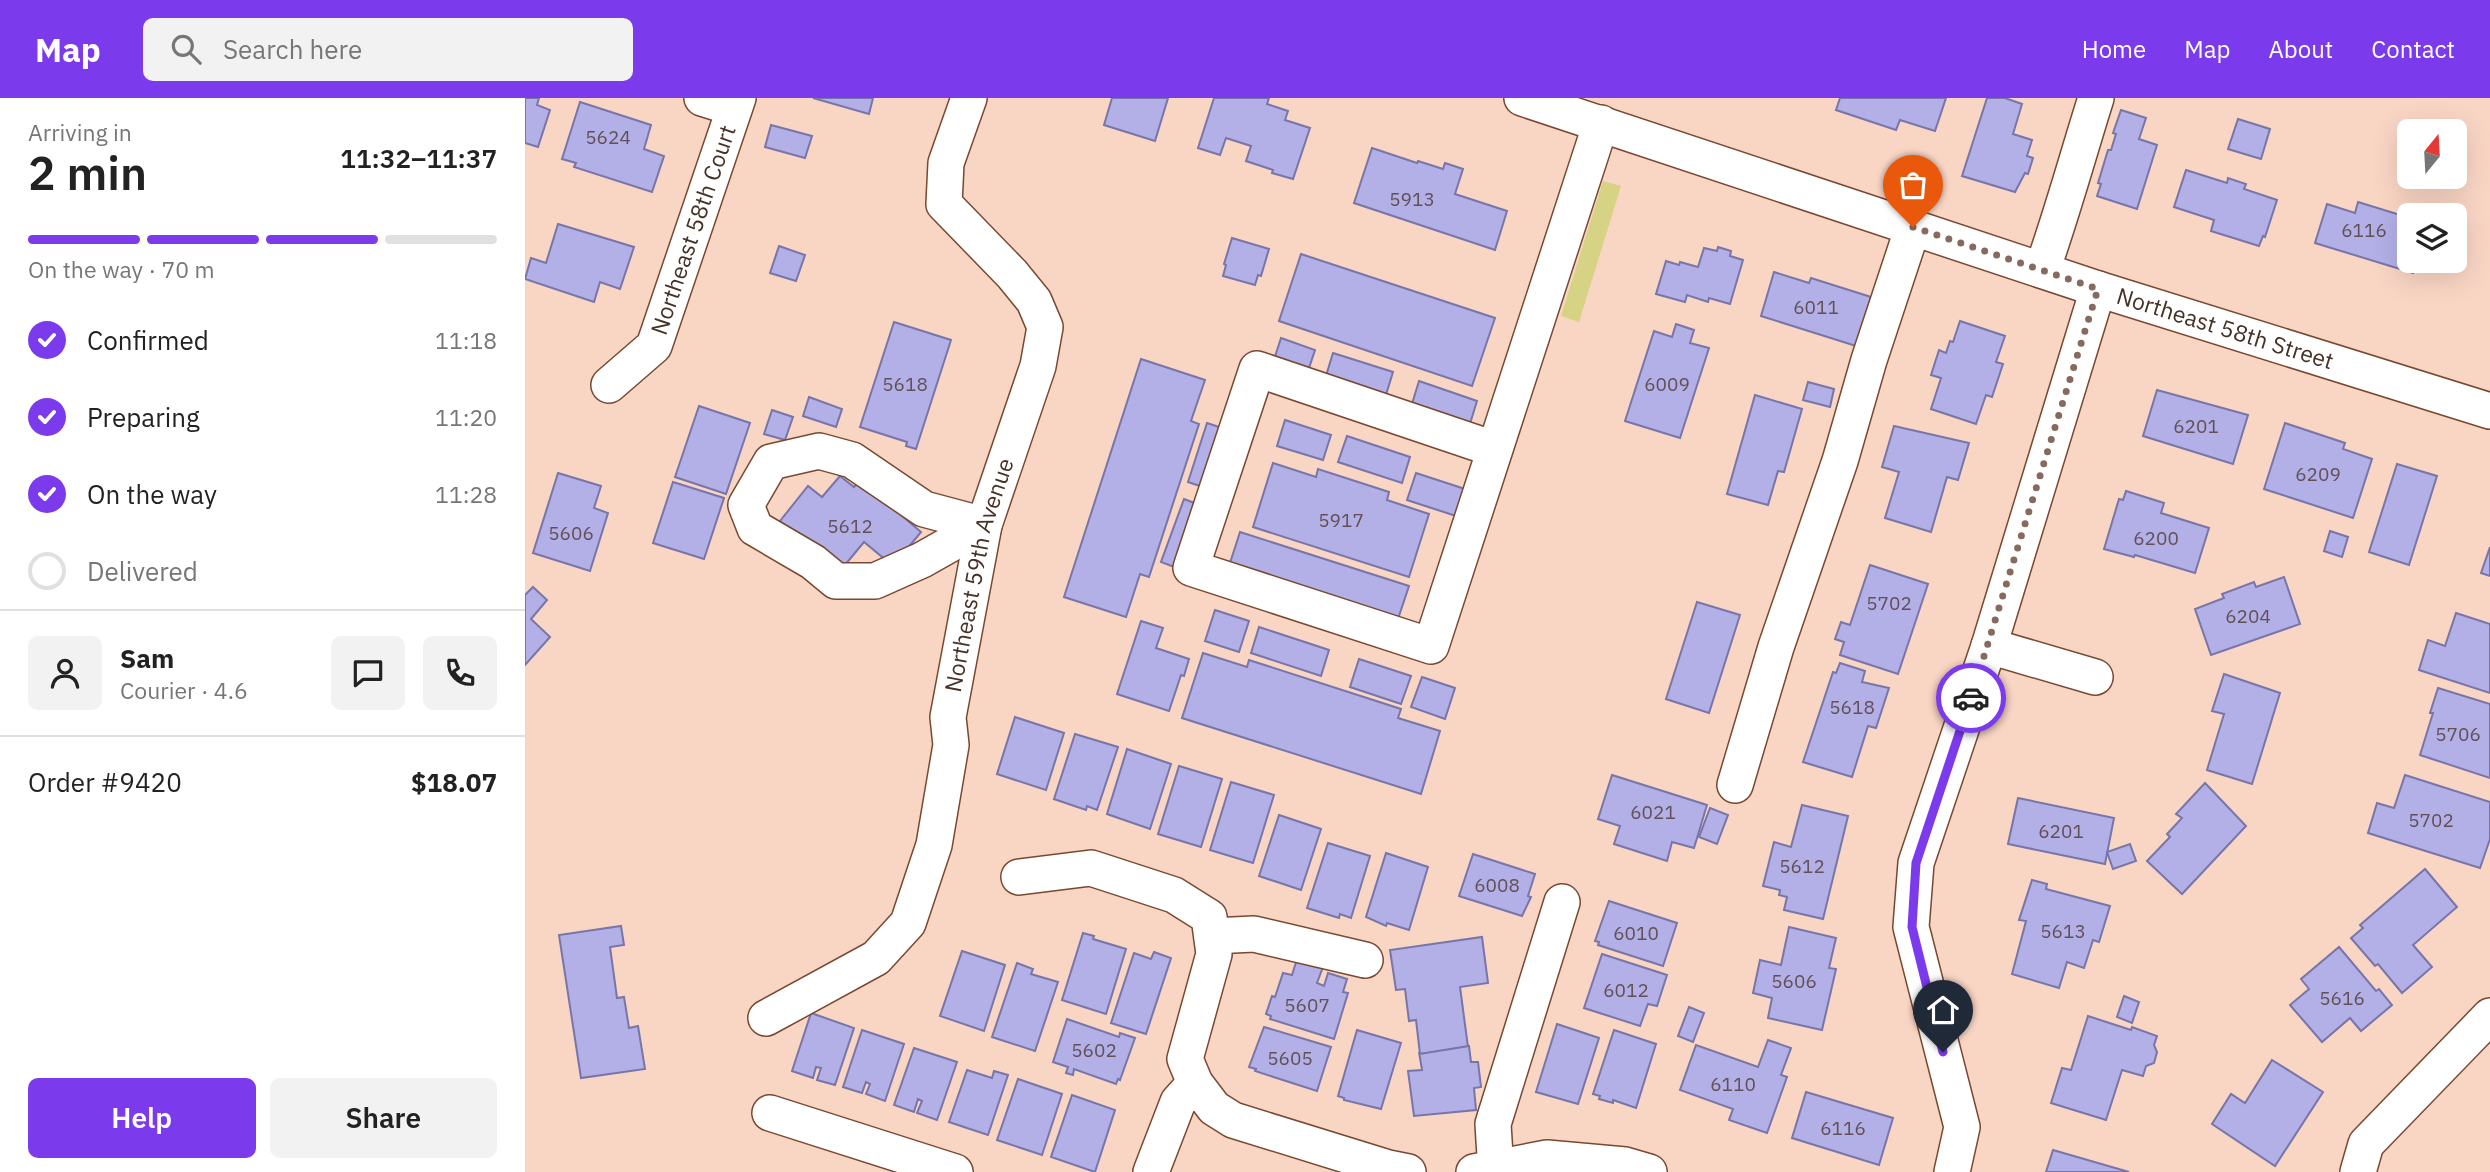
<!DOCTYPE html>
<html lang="en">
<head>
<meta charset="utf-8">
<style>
	body { margin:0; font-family:"IBM Plex Sans",sans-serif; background:#f2f2f2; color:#222; height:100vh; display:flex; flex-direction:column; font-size:26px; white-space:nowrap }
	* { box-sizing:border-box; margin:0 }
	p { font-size:23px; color:#767676 }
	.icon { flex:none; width:38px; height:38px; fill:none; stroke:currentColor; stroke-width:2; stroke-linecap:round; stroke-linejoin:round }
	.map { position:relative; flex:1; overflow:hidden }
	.side { display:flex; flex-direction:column; background:#fff; width:525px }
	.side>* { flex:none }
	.needle { width:46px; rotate:18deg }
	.fabs { position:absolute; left:1872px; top:21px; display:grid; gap:14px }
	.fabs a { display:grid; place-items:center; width:70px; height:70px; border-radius:10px; background:#fff; box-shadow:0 7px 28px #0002; font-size:35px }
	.pin { position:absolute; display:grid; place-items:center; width:60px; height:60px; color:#fff; margin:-72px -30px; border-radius:50% 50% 50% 0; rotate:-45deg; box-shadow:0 0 7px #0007 }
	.pin .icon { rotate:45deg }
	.courier { position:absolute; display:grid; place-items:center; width:70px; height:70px; margin:-35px; border:5px solid #7c3aed; border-radius:50%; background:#fff; color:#222; box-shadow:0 2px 9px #0007 }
	.headline em { font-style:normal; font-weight:600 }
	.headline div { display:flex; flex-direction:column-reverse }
	.headline { display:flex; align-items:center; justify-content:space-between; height:119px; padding:0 28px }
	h1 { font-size:46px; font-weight:600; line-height:52px }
	.bar { display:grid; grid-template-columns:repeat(4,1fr); gap:10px 7px; align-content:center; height:84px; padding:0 28px }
	.bar i { height:9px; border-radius:5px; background:#e0e0e0 }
	.bar .selected { background:#7c3aed }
	.bar p { grid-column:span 4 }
	.line { display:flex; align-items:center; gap:18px; padding:0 28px; border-top:2px solid #e0e0e0 }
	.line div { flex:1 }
	.round { display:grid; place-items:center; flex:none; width:74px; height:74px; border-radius:10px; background:#f2f2f2 }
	ol { padding:0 28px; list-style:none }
	li { display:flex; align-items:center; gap:21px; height:77px }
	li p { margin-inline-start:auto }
	li .icon { padding:7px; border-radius:50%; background:#7c3aed; color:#fff; stroke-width:4 }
	li:last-child { color:#767676 }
	li i { width:38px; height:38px; border:4px solid #e0e0e0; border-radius:50% }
	.primary-button { display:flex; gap:14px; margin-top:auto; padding:14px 28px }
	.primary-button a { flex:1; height:80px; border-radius:10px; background:#7c3aed; color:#fff; font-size:28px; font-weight:600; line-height:80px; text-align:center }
	.primary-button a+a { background:#f2f2f2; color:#222 }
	header { display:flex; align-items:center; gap:42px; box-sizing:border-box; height:98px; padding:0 35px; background:#7c3aed; color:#fff }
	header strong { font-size:33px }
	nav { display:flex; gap:38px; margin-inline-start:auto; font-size:24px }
	.search { width:490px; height:63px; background:#f2f2f2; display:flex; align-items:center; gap:18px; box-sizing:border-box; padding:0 24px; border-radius:10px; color:#767676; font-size:26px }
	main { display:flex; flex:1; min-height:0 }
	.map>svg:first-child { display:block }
	.green { fill:#d7d384 }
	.building { fill:#b2b0e7; stroke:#7875a8; stroke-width:2 }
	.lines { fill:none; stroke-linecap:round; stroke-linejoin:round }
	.minor-casing { stroke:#794830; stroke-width:38 }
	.minor { stroke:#fff; stroke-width:35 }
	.done { stroke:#856a5d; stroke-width:7; stroke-dasharray:0 12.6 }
	.route { stroke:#7c3aed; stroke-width:9 }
	.labels { text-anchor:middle; stroke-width:6; stroke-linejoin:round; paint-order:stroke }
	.number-label { font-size:19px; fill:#625056 }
	.street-label { font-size:23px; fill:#473025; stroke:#fefefe }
</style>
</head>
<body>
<header>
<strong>Map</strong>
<div class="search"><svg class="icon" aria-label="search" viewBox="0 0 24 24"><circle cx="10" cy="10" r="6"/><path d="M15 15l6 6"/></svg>Search here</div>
<nav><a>Home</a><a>Map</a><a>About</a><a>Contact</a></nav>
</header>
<main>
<section class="side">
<div class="headline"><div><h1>2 min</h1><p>Arriving in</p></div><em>11:32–11:37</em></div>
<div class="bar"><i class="selected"></i><i class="selected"></i><i class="selected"></i><i></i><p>On the way · 70 m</p></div>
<ol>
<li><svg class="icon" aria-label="check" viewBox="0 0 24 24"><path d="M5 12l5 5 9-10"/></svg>Confirmed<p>11:18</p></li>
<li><svg class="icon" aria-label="check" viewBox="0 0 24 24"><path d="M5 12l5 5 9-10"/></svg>Preparing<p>11:20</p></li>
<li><svg class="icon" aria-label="check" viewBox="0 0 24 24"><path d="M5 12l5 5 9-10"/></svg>On the way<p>11:28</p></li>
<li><i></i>Delivered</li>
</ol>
<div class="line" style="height:126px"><a class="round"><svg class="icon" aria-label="person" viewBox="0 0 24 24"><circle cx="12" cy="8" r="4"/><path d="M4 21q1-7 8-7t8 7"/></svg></a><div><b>Sam</b><p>Courier · 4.6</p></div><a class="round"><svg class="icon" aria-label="chat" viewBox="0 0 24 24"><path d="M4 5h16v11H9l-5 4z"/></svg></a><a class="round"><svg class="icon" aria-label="phone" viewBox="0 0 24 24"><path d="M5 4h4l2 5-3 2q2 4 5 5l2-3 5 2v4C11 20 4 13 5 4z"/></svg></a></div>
<div class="line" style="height:91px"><div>Order #9420</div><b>$18.07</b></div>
<div class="primary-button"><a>Help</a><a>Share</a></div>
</section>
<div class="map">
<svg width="1965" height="1074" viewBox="0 0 1965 1074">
	<rect width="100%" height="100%" fill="#f9d5c4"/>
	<polygon class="green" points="1078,83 1096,88 1054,224 1036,218"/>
	<g class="building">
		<polygon points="0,0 14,0 12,7 25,12 13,49 0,45"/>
		<polygon points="288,0 348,0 344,16"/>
		<polygon points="587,0 643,0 630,43 579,27"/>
		<polygon points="689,0 744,0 742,6 763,13 760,22 785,30 768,81 747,75 748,72 721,63 726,48 701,40 695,57 673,50"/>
		<polygon points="1315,0 1421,0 1410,33 1375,22 1371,32 1311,12"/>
		<polygon points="1462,0 1480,0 1497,6 1488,36 1507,42 1502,58 1508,60 1503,76 1500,75 1490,94 1437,78"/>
		<polygon points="55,4 126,27 119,51 139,58 127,94 49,69 51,65 37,61"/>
		<polygon points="1596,12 1621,20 1614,41 1632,47 1612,111 1572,98 1576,86 1573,85 1583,52 1586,52 1591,36 1588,35"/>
		<polygon points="1713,21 1745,31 1736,61 1703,51"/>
		<polygon points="246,27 287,38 280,60 240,49"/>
		<polygon points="847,50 892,65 893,63 918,71 920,65 938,71 930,96 982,113 970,152 829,105"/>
		<polygon points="1661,72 1702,85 1703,80 1721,86 1719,91 1752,102 1740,139 1738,138 1734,148 1686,133 1689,122 1649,109"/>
		<polygon points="1833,104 1885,120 1885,163 1892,163 1888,175 1790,145 1802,106 1830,115"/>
		<polygon points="33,126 109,149 95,191 75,184 69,204 0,181 6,160 21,165"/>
		<polygon points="707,140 744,151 736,178 733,177 730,187 698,178 701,167 699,166"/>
		<polygon points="254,148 280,157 271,183 245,175"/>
		<polygon points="1193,149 1206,153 1205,158 1218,162 1205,206 1184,200 1183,204 1162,197 1160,204 1131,196 1141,163 1154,167 1155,164 1173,169 1179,150 1192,153"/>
		<polygon points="776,156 970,220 947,288 754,223"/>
		<polygon points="1249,174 1284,185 1286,180 1346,199 1331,248 1236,218"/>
		<polygon points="1435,223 1480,238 1471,264 1478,266 1467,299 1461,297 1451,326 1406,311 1416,280 1406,277 1414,252 1421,255 1425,243 1428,244"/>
		<polygon points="369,224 426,242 391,351 381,348 382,344 335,329"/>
		<polygon points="1151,226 1169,232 1165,245 1184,250 1155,340 1100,323 1129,233 1147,239"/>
		<polygon points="756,240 790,252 780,282 746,271"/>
		<polygon points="808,255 868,274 860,300 800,281"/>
		<polygon points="616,261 680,282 666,323 674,326 624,479 615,476 601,519 539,499"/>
		<polygon points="894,283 952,303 944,329 886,309"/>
		<polygon points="1283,284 1309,291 1305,309 1278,302"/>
		<polygon points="1632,292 1723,317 1708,366 1618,338"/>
		<polygon points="1230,297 1277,311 1259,374 1253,373 1243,407 1202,396"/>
		<polygon points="284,299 317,311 311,329 278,318"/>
		<polygon points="174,308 225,325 201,396 150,379"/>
		<polygon points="247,312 268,319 260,342 239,336"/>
		<polygon points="760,322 806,337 798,362 752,348"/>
		<polygon points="682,325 709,334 690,393 663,384"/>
		<polygon points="1760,325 1820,345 1818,351 1847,361 1828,420 1739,391"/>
		<polygon points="1369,328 1444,345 1433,382 1422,379 1406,434 1360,420 1374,374 1357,369"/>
		<polygon points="822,338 885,359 877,385 813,364"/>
		<polygon points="748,365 791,379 793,371 864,394 862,402 904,416 884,479 728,429"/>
		<polygon points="1872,366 1912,378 1884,467 1844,454"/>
		<polygon points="33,375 76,388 69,410 83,415 65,473 8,455"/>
		<polygon points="891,375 943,392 934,419 882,402"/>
		<polygon points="315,378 329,389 335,382 396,434 368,468 339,444 315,473 255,423 283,388 297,399"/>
		<polygon points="148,384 199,400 179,461 128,445"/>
		<polygon points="1601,393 1639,405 1636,415 1684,430 1670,475 1610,457 1609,459 1579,451 1594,401 1598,402"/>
		<polygon points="659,401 685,411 662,474 636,464"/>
		<polygon points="1805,433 1823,439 1817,459 1799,453"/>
		<polygon points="715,434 884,488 873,521 704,468"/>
		<polygon points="1965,449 1965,478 1956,475"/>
		<polygon points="1345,467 1403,486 1373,576 1315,557 1319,544 1310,541 1316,524 1325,527"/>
		<polygon points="1759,479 1775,526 1686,557 1670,511 1699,500 1697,496 1729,484 1731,489"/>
		<polygon points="8,489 22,502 6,521 25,539 0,567 0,497"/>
		<polygon points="1172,504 1215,517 1184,615 1141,601"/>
		<polygon points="690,512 724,523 714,554 680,543"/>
		<polygon points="1931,515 1965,526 1965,595 1894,572 1903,542 1920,548"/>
		<polygon points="616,523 638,530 631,550 664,561 659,578 656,577 644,613 592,596"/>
		<polygon points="734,529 804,552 796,578 726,555"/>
		<polygon points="678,555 722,569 724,562 876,611 873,620 915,633 896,696 657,620"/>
		<polygon points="834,561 886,578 876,606 825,589"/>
		<polygon points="1315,565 1340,573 1337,584 1364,590 1351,630 1343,628 1327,679 1278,664 1308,574 1311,575"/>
		<polygon points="1699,576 1755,595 1727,686 1682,672 1699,616 1687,613"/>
		<polygon points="897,579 930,590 920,621 886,609"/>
		<polygon points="1913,590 1965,606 1965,680 1895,657 1908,615 1905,615"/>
		<polygon points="490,619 539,635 521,692 472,676"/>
		<polygon points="550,636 593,649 572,712 562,708 561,712 529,701"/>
		<polygon points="602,651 646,666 625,731 582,716"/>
		<polygon points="654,668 697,681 676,749 633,736"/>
		<polygon points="1087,677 1182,707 1169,750 1147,744 1142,763 1089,746 1095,728 1073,721"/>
		<polygon points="1880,677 1965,704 1965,741 1955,770 1843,735 1852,705 1869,710"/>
		<polygon points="706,684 749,697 728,765 685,752"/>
		<polygon points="1680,685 1721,728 1657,796 1622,763 1645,739 1642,736 1657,720 1651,716"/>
		<polygon points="1493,700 1589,720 1580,766 1483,746"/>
		<polygon points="1277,707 1323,718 1298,821 1259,812 1262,799 1254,797 1255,792 1238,788 1249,744 1266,749"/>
		<polygon points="1185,710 1203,717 1192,746 1174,739"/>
		<polygon points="754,717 796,731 776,792 734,778"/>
		<polygon points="803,745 845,758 826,820 815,816 814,820 782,810"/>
		<polygon points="1605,746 1611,763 1588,771 1582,754"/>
		<polygon points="861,755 903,769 884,832 862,825 861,828 841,819"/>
		<polygon points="948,756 1010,776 1003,798 1006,799 997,818 934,798"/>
		<polygon points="1900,771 1932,809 1888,847 1907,869 1877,895 1853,866 1850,868 1826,840 1838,830 1835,827"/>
		<polygon points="1507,782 1522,786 1521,791 1585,808 1574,844 1568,842 1559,870 1542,864 1534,890 1487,876 1501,823 1494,822"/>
		<polygon points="1084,803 1152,825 1138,868 1073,847 1074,844 1070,843"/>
		<polygon points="96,828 99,847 85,849 92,900 99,899 104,930 113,928 120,971 56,980 34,837"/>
		<polygon points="1264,829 1311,840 1304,870 1311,871 1297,932 1243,920 1247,900 1228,895 1235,862 1256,867"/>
		<polygon points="558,835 569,838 568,841 601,851 581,916 537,902"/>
		<polygon points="957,839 963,885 935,889 943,949 895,956 891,922 884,923 880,891 871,892 865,852"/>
		<polygon points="1814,849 1851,893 1854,891 1867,907 1836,933 1825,920 1797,944 1765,907 1784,891 1776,881"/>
		<polygon points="437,853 480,867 459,933 415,918"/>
		<polygon points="629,854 646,860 621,936 586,925 609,855 626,861"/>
		<polygon points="1077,856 1142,877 1132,908 1123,906 1115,928 1059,910"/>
		<polygon points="772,861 798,869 792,885 799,888 803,875 822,881 818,894 823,895 809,941 745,921 746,918 741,916 747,898 750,899 758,875 767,877"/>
		<polygon points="492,865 508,871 506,876 533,884 510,953 467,939"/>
		<polygon points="1599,898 1614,904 1607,925 1592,919"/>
		<polygon points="1164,909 1179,915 1168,944 1153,938"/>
		<polygon points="286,915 329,930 310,987 292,982 296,970 291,969 288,980 267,973"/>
		<polygon points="1563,918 1606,932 1607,929 1632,938 1629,947 1632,954 1629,965 1621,968 1618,978 1597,972 1581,1022 1526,1005 1537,970 1546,972"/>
		<polygon points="542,921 594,939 595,935 610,940 595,982 593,981 591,986 549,971 548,977 541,975 543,969 528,964"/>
		<polygon points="1032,926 1074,940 1053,1006 1011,994"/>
		<polygon points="739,929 806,949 792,993 730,973 731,971 724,969"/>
		<polygon points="337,932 379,946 360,1003 341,996 345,986 341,984 337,995 318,989"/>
		<polygon points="832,932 876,945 856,1011 819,1002 819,1000 813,998"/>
		<polygon points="1089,932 1131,946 1111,1010 1088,1002 1088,1005 1074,1001 1075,998 1068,996"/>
		<polygon points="1243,942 1266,950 1256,977 1262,979 1242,1035 1204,1022 1208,1011 1155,992 1171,947 1233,969"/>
		<polygon points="944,948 946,964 953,964 956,989 949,990 951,1012 889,1018 883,973 897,972 894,954 895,956"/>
		<polygon points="389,950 432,964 412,1022 392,1015 397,1003 393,1001 389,1014 369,1007"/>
		<polygon points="1747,962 1798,994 1750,1068 1687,1026 1706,996 1720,1005"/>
		<polygon points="442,972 467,980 469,973 483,977 463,1037 424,1024"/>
		<polygon points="493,981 537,996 517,1057 472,1042"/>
		<polygon points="1281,994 1368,1020 1354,1067 1267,1040"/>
		<polygon points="547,997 590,1012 570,1074 526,1059"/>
		<polygon points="1528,1052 1604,1074 1521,1074"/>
	</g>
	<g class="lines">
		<g class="minor-casing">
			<g id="minor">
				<polyline points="177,0 209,10"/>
				<path id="s1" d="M997 0 1573 191 1965 313"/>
				<path d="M1517 172C1537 116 1553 57 1571 0"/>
				<path id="s2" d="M84 287 129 248 213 0"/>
				<polyline points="969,351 732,271 666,470 906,548 1076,25"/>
				<polygon points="294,353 327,362 399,411 459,427 397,462 350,483 311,483 288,464 230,430 221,407 246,364"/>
				<polyline points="1464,548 1570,579"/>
				<polyline points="1210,687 1251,549 1315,363 1344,262 1388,129"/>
				<polyline points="494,779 566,770 649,797 684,819 689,856 660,961 670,985 689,1010 708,1022 863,1070 883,1074"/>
				<polyline points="687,838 729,836 840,862"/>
				<path id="s3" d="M241 920 351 860 383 825 409 747 426 647 423 619 459 427 513 268 520 229 509 203 487 176 419 106 421 65 444 0"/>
				<polyline points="245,1015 430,1074"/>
				<polyline points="626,1074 653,1004 670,985"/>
				<polyline points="949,1074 1022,1060 1100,1067 1124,1074"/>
				<polyline points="971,1074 968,1026 1037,804"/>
				<polyline points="1427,1074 1437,1029 1386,829 1391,765 1464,548 1573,191"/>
				<polyline points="1833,1074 1841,1046 1965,918"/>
			</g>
		</g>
		<use href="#minor" class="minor"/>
	</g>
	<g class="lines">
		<polyline class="done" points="1388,129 1573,191 1446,600"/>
		<polyline class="route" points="1418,954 1387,829 1391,765 1446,600"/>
	</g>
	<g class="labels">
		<g class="number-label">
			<text x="83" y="46">5624</text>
			<text x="887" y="108">5913</text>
			<text x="1839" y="139">6116</text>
			<text x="1291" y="216">6011</text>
			<text x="380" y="293">5618</text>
			<text x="1142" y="293">6009</text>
			<text x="1671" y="335">6201</text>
			<text x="1793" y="383">6209</text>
			<text x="816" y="429">5917</text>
			<text x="325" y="435">5612</text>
			<text x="46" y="442">5606</text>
			<text x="1631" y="447">6200</text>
			<text x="1364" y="512">5702</text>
			<text x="1723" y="525">6204</text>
			<text x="1327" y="616">5618</text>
			<text x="1933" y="643">5706</text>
			<text x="1128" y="721">6021</text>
			<text x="1906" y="729">5702</text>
			<text x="1536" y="740">6201</text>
			<text x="1277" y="775">5612</text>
			<text x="972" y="794">6008</text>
			<text x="1538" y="840">5613</text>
			<text x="1111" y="842">6010</text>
			<text x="1269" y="890">5606</text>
			<text x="1101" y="899">6012</text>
			<text x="1817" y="907">5616</text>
			<text x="782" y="914">5607</text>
			<text x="569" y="959">5602</text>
			<text x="765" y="967">5605</text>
			<text x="1208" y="993">6110</text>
			<text x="1318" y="1037">6116</text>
		</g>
		<g class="street-label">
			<text dy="8" stroke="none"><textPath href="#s2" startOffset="182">Northeast 58th Court</textPath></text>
			<text dy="8" stroke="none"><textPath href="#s1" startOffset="740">Northeast 58th Street</textPath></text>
			<text dy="8" stroke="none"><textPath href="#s3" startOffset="530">Northeast 59th Avenue</textPath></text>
		</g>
	</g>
</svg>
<div class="fabs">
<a><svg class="needle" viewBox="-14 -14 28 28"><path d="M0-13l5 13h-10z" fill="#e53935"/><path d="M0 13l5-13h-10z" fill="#767676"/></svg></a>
<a><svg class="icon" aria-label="layers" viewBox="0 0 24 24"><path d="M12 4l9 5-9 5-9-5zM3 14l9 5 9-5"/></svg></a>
</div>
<div class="pin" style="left:1388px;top:129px;background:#ea580c"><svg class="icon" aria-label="bag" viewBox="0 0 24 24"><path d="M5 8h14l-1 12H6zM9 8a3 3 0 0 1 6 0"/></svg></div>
<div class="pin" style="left:1418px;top:954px;background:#1f2937"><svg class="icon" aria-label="home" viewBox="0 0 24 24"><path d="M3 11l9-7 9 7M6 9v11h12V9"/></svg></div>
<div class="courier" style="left:1446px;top:600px"><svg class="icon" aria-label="car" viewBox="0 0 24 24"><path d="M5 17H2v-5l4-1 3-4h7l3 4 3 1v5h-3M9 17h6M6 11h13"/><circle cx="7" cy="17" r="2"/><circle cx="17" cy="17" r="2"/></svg></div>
</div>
</main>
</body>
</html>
